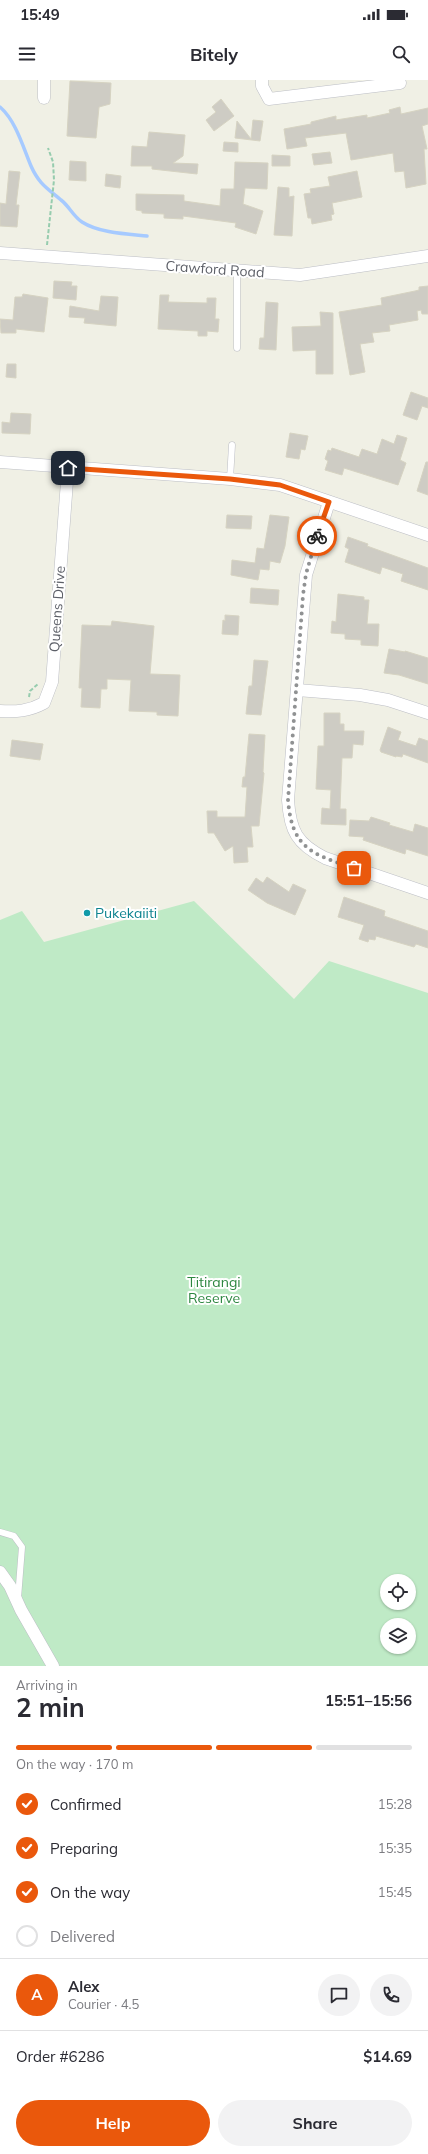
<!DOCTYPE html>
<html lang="en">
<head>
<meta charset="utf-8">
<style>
	body { margin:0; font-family:Mulish,sans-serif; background:#f2f2f3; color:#2b2b33; height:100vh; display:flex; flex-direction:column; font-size:15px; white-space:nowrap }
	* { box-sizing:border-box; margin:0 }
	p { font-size:13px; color:#7c7c81 }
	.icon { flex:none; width:22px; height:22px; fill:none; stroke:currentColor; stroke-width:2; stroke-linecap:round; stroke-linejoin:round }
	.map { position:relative; height:1586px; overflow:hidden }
	.drawer { display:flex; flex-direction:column; background:#fff; flex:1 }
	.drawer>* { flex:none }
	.controls { position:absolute; left:380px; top:1494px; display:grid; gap:8px }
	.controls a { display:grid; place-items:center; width:36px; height:36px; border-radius:50%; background:#fff; box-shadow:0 1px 3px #0004; font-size:20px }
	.pin { position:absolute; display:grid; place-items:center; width:34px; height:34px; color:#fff; margin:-17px; border-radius:8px; box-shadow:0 2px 6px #0006 }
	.courier { position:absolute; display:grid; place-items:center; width:40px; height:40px; margin:-20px; border:3px solid #ea580c; border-radius:50%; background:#fff; color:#222; box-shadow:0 1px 5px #0007 }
	.head em { font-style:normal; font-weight:700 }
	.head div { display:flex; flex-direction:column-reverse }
	.head { display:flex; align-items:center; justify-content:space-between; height:68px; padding:0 16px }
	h1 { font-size:26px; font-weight:700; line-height:30px }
	.bar { display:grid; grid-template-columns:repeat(4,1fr); gap:6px 4px; align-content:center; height:48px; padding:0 16px }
	.bar i { height:5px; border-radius:3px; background:#e1e1e2 }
	.bar .selected { background:#ea580c }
	.bar p { grid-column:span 4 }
	.line { display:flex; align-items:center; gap:10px; padding:0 16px; border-top:1px solid #e1e1e2 }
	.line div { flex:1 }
	.round { display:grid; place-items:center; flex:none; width:42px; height:42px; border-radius:21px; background:#f2f2f3 }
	ol { padding:0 16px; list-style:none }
	li { display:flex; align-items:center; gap:12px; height:44px }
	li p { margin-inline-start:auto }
	li .icon { padding:4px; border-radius:50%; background:#ea580c; color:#fff; stroke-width:4 }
	li:last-child { color:#7c7c81 }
	li i { width:22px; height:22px; border:2px solid #e1e1e2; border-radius:50% }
	.cta { display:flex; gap:8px; margin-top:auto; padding:8px 16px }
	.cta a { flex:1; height:46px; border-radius:24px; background:#ea580c; color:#fff; font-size:16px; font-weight:700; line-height:46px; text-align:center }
	.cta a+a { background:#f2f2f3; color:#2b2b33 }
	.status { display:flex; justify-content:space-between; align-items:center; height:28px; padding:0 20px; background:#fff; direction:ltr }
	.status svg { height:11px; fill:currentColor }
	header { display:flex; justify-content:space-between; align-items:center; height:52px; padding:0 16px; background:#fff; font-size:18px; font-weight:700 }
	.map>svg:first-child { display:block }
	.green { fill:#bfeac6; fill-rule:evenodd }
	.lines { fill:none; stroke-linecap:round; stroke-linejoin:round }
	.stream { stroke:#a6caff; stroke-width:3.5 }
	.building { fill:#ceccc4; stroke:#d6d3c2 }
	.service-casing { stroke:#bcbec5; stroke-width:7 }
	.minor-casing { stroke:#bcbec5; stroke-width:13 }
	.path { stroke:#96ccae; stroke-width:2; stroke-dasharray:4 2; stroke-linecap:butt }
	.service { stroke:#fff; stroke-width:6 }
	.minor { stroke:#fff; stroke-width:12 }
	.done { stroke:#909293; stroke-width:4; stroke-dasharray:0 7.2 }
	.route { stroke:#ea580c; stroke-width:5 }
	.culture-dot { fill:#0f9aa8; stroke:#fff; stroke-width:1.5 }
	.labels { text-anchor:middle; stroke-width:4; stroke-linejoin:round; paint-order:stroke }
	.street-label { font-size:14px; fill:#5c5f67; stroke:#fff }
	.culture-label { font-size:14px; fill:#0d838f; stroke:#fff; text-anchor:start }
	.park-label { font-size:14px; fill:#2c863f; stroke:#fff }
</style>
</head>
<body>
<div class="status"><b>15:49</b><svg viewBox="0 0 49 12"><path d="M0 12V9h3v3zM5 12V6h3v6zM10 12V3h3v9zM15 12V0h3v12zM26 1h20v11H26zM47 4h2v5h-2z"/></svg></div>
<header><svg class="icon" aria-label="menu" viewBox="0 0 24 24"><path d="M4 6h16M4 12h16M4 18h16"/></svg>Bitely<svg class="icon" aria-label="search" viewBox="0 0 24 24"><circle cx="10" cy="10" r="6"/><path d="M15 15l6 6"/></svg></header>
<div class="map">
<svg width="428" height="1586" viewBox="0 0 428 1586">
	<rect width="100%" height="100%" fill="#f0f0e5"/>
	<path class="green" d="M194 821 294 919 329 881 428 913V1586H0V840L22 831 44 862ZM387 1501H409V1523H387ZM387 1545H409V1567H387Z"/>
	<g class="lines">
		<path class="stream" d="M0 27C16 41 23 67 31 86 39 104 47 108 61 120 69 126 73 136 82 142 99 153 127 154 147 156"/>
	</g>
	<g class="building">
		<polygon points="70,1 111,3 110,24 99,27 96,58 67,56"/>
		<polygon points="221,19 234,36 214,51 206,40 216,32 212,27"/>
		<polygon points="400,27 401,34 428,28 428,44 422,46 427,69 424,69 426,104 406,108 404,91 395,92 393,73 351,80 346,53 305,58 307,66 287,69 284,49 311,44 311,42 336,36 336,40 367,35 367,38 390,33 389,30"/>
		<polygon points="253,40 263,41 260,61 235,58 237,41 251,59"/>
		<polygon points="149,52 185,55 183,76 173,83 198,84 197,94 152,89 152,86 131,86 132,66 147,67"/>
		<polygon points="224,62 238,63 238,72 223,71"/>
		<polygon points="330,72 332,83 314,85 312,74"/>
		<polygon points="272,75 290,76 290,86 272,86"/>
		<polygon points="70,81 86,82 86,101 69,100"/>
		<polygon points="235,82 268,83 267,109 245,108 243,124 263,131 256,154 235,147 236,143 183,136 183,139 164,138 164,134 142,133 142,131 136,130 136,114 184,115 184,121 220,126 221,109 234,109"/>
		<polygon points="9,91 20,92 16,125 19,125 17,147 0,146 0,123 6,124"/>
		<polygon points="357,91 362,117 332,123 334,134 331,135 332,140 312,144 311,138 308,138 304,114 311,113 310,109 330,106 328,97"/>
		<polygon points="106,94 121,96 120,108 105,106"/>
		<polygon points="278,107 289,108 289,117 294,116 292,156 274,155"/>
		<polygon points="54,201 72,202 71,206 77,206 76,220 53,218"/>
		<polygon points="428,206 428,234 422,234 421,230 417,231 418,240 389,245 390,251 372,253 374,262 360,264 365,292 350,295 339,232 382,225 381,218 415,211 419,210 419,207"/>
		<polygon points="23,214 48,218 44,252 16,249 16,253 1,253 0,239 13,240 15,217 22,217"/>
		<polygon points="160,215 169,215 168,222 207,223 207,218 216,218 215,239 219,239 218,252 207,251 207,256 198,256 198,251 158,249"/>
		<polygon points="101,216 118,217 116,246 84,243 85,238 69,237 70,226 99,231"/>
		<polygon points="266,222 278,223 276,270 259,269 260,258 264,258"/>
		<polygon points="320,232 333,233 333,294 316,294 316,270 293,271 292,247 321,246"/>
		<polygon points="7,284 16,284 16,298 6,297"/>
		<polygon points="411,312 428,318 428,328 422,326 417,340 403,335"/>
		<polygon points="11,333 31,334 30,354 2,353 2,342 10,343"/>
		<polygon points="290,353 308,356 305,370 301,369 299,379 286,377"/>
		<polygon points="397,355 407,358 400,380 406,383 398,405 344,388 342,395 325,390 328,381 325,379 328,370 331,371 332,368 359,377 362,369 377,374 382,359 394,364"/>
		<polygon points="426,382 428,382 428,415 417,411"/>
		<polygon points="227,435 252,436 251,449 226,448"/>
		<polygon points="270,435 289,437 285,466 280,483 270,481 269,490 260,489 258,500 231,495 232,480 255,483 257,468 264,469"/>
		<polygon points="348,457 368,464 367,466 428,488 428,510 401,501 403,494 382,487 380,494 345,482 349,469 345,467"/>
		<polygon points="251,508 279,510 278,525 250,523"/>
		<polygon points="338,514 364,517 364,520 369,520 367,544 379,544 378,566 361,565 361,560 345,559 345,554 331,553 332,541 336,542"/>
		<polygon points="225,535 239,536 238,555 222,554 223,540 225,541"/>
		<polygon points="112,541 154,546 150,594 180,595 178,636 157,635 157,632 129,631 131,600 107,599 107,609 101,609 100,628 81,627 82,608 79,608 82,545 111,546"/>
		<polygon points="389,569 405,572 405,571 428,578 428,604 399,595 384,593"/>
		<polygon points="254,580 268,581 261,635 246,634 249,606 252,606"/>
		<polygon points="324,633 340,633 340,644 344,644 344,651 364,651 363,665 353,664 352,678 342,678 340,729 346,729 346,745 321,744 322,728 330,729 331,710 316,709 318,666 324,666"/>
		<polygon points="388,647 401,652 398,660 416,666 419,658 428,661 428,683 403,674 402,677 396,676 396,677 381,672 380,670"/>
		<polygon points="249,654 265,655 263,692 264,693 259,746 251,746 253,767 247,767 248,782 234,783 233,766 225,771 214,753 208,753 207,731 217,731 217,737 245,737 247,707 242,707 243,697 245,697"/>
		<polygon points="12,660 43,664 40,680 10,676"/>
		<polygon points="371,737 390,743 389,745 413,752 415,744 428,748 428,776 406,769 405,774 363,760 364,757 349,756 350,740 369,741"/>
		<polygon points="267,797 289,812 293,804 306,810 295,835 267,823 248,810 256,798 263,803"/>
		<polygon points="344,817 385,831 384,836 428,851 428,868 416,864 414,867 376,856 375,860 369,859 368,862 359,859 364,845 338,837"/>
	</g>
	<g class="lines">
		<g class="service-casing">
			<g id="service">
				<polyline points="237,191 237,268"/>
				<polyline points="230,399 232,365"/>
				<polyline points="0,1452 14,1456 22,1467 18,1518"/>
			</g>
		</g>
		<g class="minor-casing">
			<g id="minor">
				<polyline points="44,0 44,18"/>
				<polyline points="262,0 262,6 269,19 400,3"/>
				<polyline points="0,173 300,195 428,176"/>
				<polyline points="0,382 230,399 280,405 428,455"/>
				<path d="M329 422 306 495 288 720C290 751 297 764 325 778L428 813"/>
				<polyline points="297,610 360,615 388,620 428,633"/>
				<path d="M0 631C17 632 29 631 44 623L52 602 68 388"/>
				<polyline points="0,1492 10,1506 21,1530 53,1586"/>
			</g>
		</g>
		<g class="path">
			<polyline points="47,165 54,100 53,82 48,68"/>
			<polyline points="29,617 30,611 38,604"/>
		</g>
		<use href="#service" class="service"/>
		<use href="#minor" class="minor"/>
	</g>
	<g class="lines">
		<path class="done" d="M317 456 306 494 303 515 288 720C292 769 312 774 354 788"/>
		<polyline class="route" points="68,388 230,399 280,405 329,422 317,456"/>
	</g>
	<circle class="culture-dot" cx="87" cy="833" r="4"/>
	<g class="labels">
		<g class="street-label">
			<text transform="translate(215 189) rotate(4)" y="5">Crawford Road</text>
			<text transform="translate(57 529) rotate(-86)" y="5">Queens Drive</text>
		</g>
		<g class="culture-label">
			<text x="95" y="838">Pukekaiiti</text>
		</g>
		<g class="park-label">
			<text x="214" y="1207">Titirangi<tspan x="214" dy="16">Reserve</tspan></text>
		</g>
	</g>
</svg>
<div class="controls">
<a><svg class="icon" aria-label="locate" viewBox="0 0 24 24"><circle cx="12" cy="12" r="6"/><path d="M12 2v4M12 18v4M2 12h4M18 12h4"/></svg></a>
<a><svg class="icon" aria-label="layers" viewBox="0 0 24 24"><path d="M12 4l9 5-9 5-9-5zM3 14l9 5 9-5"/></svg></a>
</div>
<div class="pin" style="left:354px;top:788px;background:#ea580c"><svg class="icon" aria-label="bag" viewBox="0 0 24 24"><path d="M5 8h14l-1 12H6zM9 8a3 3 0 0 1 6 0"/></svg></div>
<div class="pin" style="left:68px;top:388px;background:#1f2937"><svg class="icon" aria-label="home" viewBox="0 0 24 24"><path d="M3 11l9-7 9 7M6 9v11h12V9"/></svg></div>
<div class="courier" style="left:317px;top:456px"><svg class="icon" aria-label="bike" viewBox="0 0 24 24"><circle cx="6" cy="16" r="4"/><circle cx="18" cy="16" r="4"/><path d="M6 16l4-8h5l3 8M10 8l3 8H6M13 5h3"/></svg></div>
</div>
<section class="drawer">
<div class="head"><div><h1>2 min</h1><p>Arriving in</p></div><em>15:51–15:56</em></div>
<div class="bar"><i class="selected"></i><i class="selected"></i><i class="selected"></i><i></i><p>On the way · 170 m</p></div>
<ol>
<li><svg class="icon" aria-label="check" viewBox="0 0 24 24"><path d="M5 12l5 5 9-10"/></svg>Confirmed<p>15:28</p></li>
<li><svg class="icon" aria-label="check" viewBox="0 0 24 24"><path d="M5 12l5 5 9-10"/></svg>Preparing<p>15:35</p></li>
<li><svg class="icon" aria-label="check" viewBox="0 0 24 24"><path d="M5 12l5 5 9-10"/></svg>On the way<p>15:45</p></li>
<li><i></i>Delivered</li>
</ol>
<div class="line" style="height:72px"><b class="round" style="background:#ea580c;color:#fff">A</b><div><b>Alex</b><p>Courier · 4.5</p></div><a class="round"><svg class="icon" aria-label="chat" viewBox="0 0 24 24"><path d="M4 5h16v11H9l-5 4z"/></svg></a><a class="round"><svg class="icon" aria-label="phone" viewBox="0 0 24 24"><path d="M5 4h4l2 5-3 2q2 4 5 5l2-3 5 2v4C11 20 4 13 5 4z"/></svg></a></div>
<div class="line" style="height:52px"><div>Order #6286</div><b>$14.69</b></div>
<div class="cta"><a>Help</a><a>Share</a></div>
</section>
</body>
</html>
